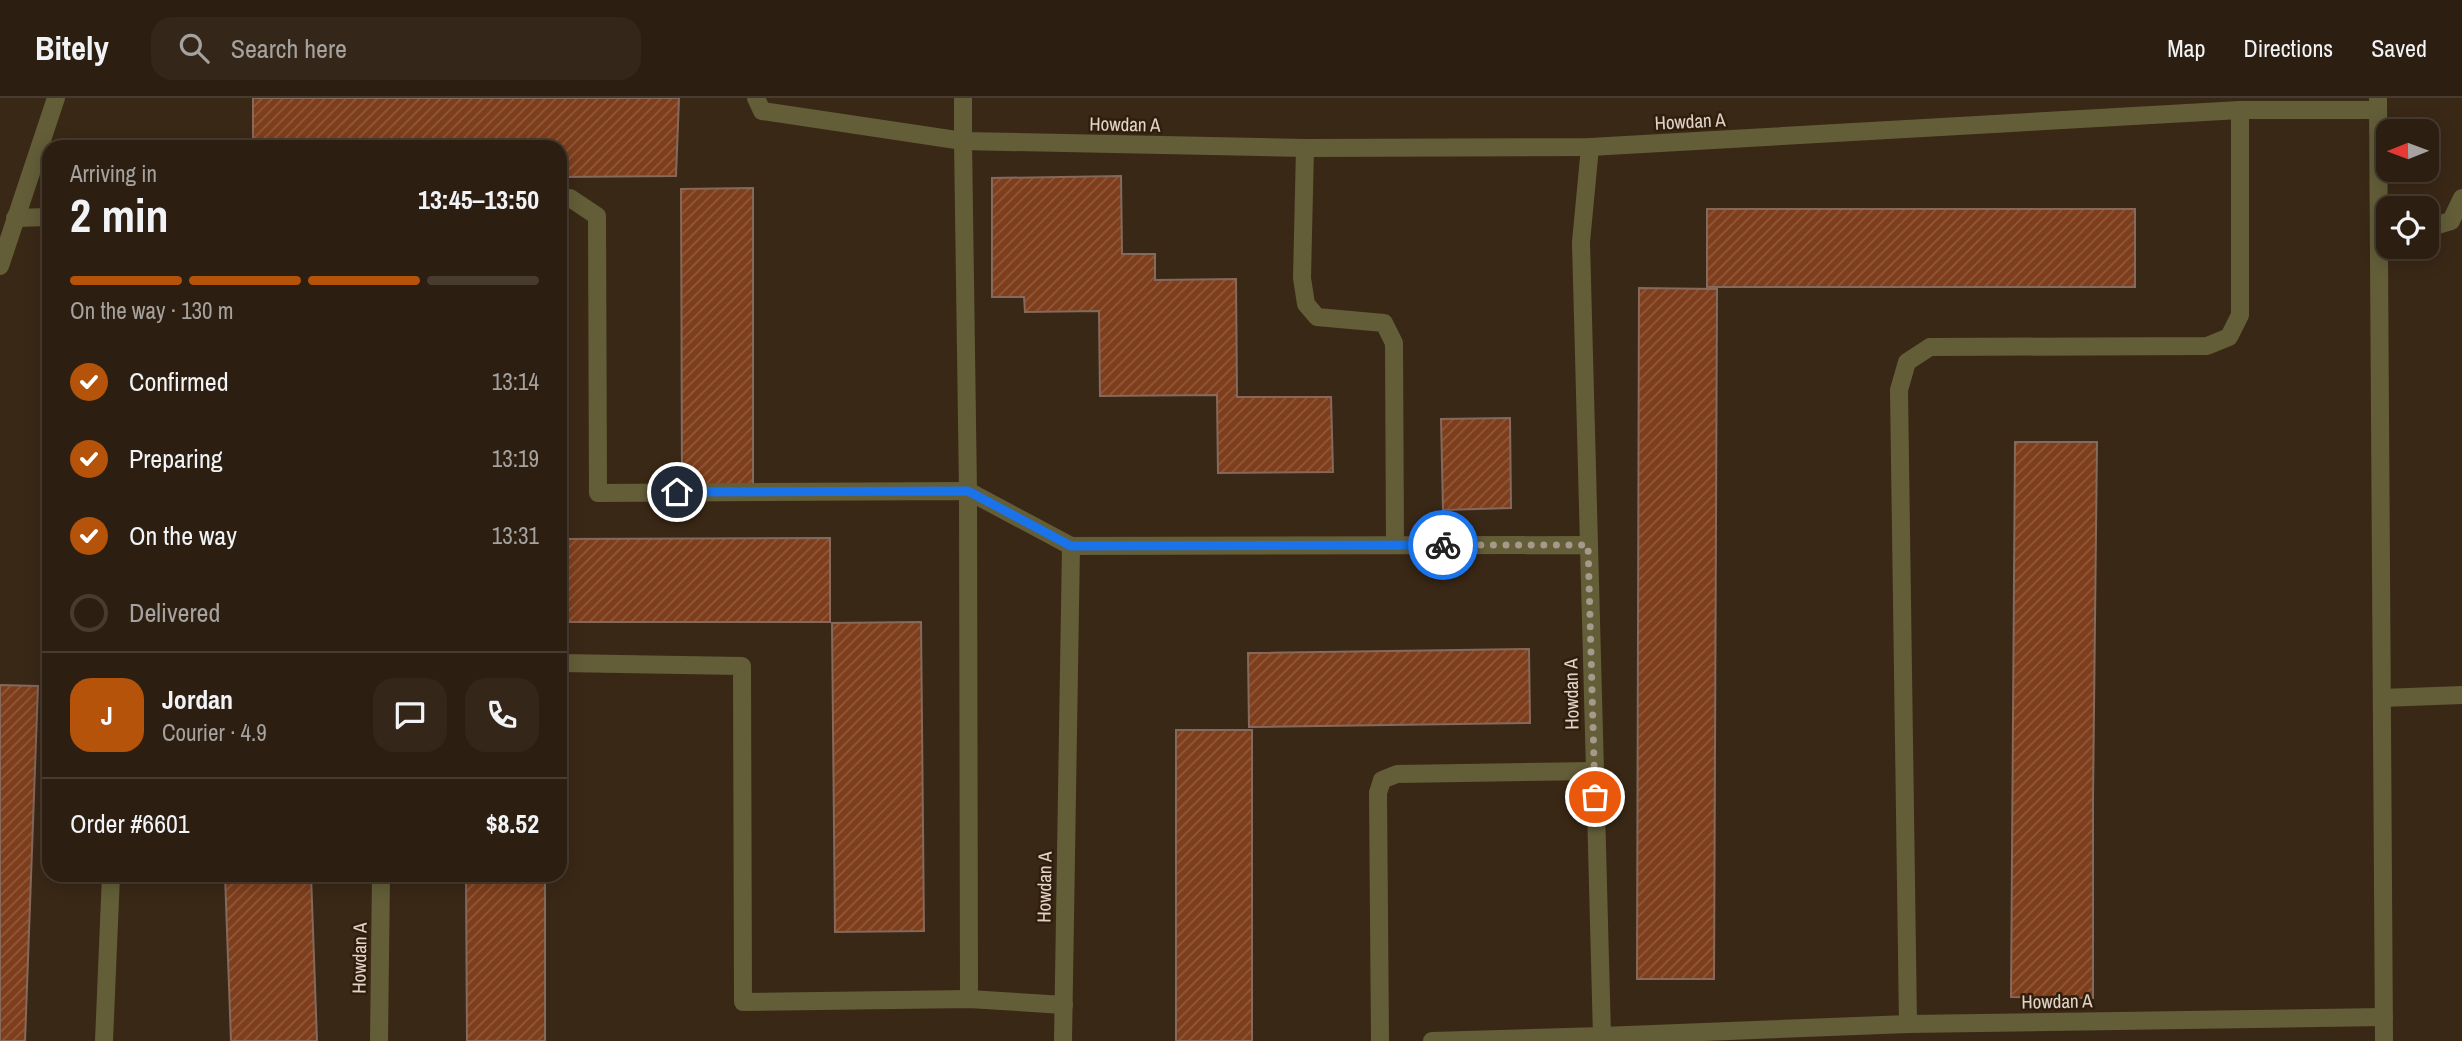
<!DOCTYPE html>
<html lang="en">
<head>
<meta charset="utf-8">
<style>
	body { margin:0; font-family:"Archivo Narrow",sans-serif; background:#342719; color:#f1f3f6; height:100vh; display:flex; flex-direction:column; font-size:26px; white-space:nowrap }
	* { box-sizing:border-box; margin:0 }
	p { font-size:23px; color:#a6a29f }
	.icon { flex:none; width:38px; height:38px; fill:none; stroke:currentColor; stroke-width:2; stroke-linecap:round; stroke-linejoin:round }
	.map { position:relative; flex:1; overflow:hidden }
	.side { position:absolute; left:42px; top:42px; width:525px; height:742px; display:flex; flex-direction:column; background:#2c1e10; border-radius:21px; box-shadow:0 4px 18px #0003,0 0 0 2px #483c30 }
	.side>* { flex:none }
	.needle { width:46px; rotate:269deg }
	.tools { position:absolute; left:2376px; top:21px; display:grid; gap:14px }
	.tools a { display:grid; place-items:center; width:63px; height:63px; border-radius:14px; background:#2c1e10; box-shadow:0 4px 18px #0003,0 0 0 2px #483c30; font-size:35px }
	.pin { position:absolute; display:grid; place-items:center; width:60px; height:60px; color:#fff; margin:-30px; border:4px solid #fff; border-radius:50%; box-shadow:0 2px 7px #0007 }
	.courier { position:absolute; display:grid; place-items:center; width:70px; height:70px; margin:-35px; border:5px solid #1a73e8; border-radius:50%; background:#fff; color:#222; box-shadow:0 2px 9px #0007 }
	.summary em { font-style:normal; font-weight:700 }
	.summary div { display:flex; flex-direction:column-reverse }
	.summary { display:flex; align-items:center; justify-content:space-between; height:119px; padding:0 28px }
	h1 { font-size:46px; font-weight:700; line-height:52px }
	.bar { display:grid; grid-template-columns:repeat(4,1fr); gap:10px 7px; align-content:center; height:84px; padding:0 28px }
	.bar i { height:9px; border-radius:5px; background:#483c30 }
	.bar .active { background:#b45309 }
	.bar p { grid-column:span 4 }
	.line { display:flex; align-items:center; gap:18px; padding:0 28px; border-top:2px solid #483c30 }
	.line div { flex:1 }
	.round { display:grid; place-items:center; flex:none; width:74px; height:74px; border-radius:21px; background:#342719 }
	ol { padding:0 28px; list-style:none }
	li { display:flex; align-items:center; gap:21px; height:77px }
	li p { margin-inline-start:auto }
	li .icon { padding:7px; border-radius:50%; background:#b45309; color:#fff; stroke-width:4 }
	li:last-child { color:#a6a29f }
	li i { width:38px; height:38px; border:4px solid #483c30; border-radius:50% }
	header { display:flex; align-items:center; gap:42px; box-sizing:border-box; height:98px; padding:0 35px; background:#2c1e10; border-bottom:2px solid #483c30 }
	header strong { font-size:33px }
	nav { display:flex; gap:38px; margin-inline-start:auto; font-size:24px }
	.search { width:490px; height:63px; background:#342719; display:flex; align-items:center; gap:18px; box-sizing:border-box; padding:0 24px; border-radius:21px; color:#a6a29f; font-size:26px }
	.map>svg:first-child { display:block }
	.building { fill:url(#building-hatch); stroke:#84695c; stroke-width:2 }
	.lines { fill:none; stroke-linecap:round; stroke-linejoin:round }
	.minor { stroke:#635e38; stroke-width:18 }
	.done { stroke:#a6988a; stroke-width:7; stroke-dasharray:0 12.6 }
	.route { stroke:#1a73e8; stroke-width:9 }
	.labels { text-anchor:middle; stroke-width:5; stroke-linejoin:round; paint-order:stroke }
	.street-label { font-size:19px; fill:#e0d4c9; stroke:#301e0c }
</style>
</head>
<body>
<header>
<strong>Bitely</strong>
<div class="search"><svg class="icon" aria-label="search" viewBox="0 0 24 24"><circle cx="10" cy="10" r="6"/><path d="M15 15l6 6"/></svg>Search here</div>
<nav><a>Map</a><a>Directions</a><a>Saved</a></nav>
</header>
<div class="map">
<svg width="2462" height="943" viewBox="0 0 2462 943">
	<defs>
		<pattern id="building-hatch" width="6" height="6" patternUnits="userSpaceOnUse" patternTransform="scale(1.75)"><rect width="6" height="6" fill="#7e3e1c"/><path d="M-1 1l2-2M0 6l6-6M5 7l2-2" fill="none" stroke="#90593c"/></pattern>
	</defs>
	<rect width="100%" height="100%" fill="#3a2816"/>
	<g class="building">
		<polygon points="253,0 679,0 676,78 560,79 560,49 253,49"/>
		<polygon points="1121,78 1122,156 1155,156 1155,182 1236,181 1237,299 1331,299 1333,374 1218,375 1217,297 1100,298 1099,213 1025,214 1024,199 992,199 992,80"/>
		<polygon points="753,90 753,387 682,387 681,91"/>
		<rect x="1707" y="111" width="428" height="78"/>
		<polygon points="1639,190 1717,191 1714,881 1637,881"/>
		<polygon points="1510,320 1511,410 1443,412 1441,321"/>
		<polygon points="2015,344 2097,344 2093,700 2093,900 2011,899"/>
		<polygon points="830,440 830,524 560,524 560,441"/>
		<polygon points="921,524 924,833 835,834 832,525"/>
		<polygon points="1529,551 1530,625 1249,629 1248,555"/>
		<polygon points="0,587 38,588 25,943 0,943"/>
		<rect x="1176" y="632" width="76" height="311"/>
		<polygon points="225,777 311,777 317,943 231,943"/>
		<polygon points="466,777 545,777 545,943 467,943"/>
	</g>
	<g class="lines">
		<g class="minor">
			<polyline points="756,0 762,13 963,43 968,393 969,901"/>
			<polyline points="963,0 963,43 1305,50 1590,49 2240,12 2378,12"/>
			<polyline points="2378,2 2384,943"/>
			<polyline points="1305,50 1302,180 1306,206 1317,219 1384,225 1394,245 1395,447"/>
			<polyline points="560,100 570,100 597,118 598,395 968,393 1071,448"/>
			<polyline points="15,120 49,119"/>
			<polyline points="2427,130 2451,123 2462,100"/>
			<polyline points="0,168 56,0"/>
			<polyline points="1589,447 1581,144 1590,49"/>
			<polyline points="560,565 742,568 743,904 969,901 1064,907"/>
			<polyline points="2382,600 2462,597"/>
			<polyline points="1908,926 1899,292 1907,264 1930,249 2207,248 2229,239 2240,217 2240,12"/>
			<polyline points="104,943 111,777"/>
			<polyline points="379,943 381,777"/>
			<polyline points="1063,943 1071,448 1589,447 1602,938 1908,926 2384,919"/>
			<polyline points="1380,943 1378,695 1382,682 1397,676 1594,673"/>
			<polyline points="1432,943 1602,938"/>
		</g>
	</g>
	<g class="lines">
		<polyline class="done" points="1443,447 1588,447 1595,699"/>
		<polyline class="route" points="677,394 968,393 1071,448 1443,447"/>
	</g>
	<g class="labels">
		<g class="street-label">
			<text transform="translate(1690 23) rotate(-3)" y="7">Howdan A</text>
			<text transform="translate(1125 26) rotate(1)" y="7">Howdan A</text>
			<text transform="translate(1571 596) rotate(-91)" y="7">Howdan A</text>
			<text transform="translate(1044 789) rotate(-89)" y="7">Howdan A</text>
			<text transform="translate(359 860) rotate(-89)" y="7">Howdan A</text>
			<text transform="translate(2057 903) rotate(-1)" y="7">Howdan A</text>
		</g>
	</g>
</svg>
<div class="tools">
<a><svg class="needle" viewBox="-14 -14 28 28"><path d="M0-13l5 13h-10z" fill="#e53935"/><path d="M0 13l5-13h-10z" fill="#a6a29f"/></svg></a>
<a><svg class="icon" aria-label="locate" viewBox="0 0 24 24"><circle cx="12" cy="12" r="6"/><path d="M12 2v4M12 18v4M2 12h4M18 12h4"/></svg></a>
</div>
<div class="pin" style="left:1595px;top:699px;background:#ea580c"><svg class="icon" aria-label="bag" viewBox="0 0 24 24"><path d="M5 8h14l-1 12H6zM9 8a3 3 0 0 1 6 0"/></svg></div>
<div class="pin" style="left:677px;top:394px;background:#1f2937"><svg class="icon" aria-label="home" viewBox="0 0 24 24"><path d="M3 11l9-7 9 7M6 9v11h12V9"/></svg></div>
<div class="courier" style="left:1443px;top:447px"><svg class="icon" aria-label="bike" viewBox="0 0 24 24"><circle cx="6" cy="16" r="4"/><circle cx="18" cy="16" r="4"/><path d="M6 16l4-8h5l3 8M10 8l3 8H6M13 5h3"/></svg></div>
<section class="side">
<div class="summary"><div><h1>2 min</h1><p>Arriving in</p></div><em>13:45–13:50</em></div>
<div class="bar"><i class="active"></i><i class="active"></i><i class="active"></i><i></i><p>On the way · 130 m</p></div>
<ol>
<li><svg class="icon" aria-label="check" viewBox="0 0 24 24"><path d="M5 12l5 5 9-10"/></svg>Confirmed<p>13:14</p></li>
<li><svg class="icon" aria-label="check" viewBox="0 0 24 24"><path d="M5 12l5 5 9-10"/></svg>Preparing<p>13:19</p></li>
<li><svg class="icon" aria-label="check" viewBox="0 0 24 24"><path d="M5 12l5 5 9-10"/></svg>On the way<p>13:31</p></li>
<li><i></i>Delivered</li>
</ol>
<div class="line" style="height:126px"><b class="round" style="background:#b45309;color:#fff">J</b><div><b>Jordan</b><p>Courier · 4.9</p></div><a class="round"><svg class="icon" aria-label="chat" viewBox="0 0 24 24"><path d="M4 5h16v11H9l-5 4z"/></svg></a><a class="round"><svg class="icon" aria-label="phone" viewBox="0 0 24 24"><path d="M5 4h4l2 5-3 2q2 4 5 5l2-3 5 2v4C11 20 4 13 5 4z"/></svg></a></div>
<div class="line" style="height:91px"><div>Order #6601</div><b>$8.52</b></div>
</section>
</div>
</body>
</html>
